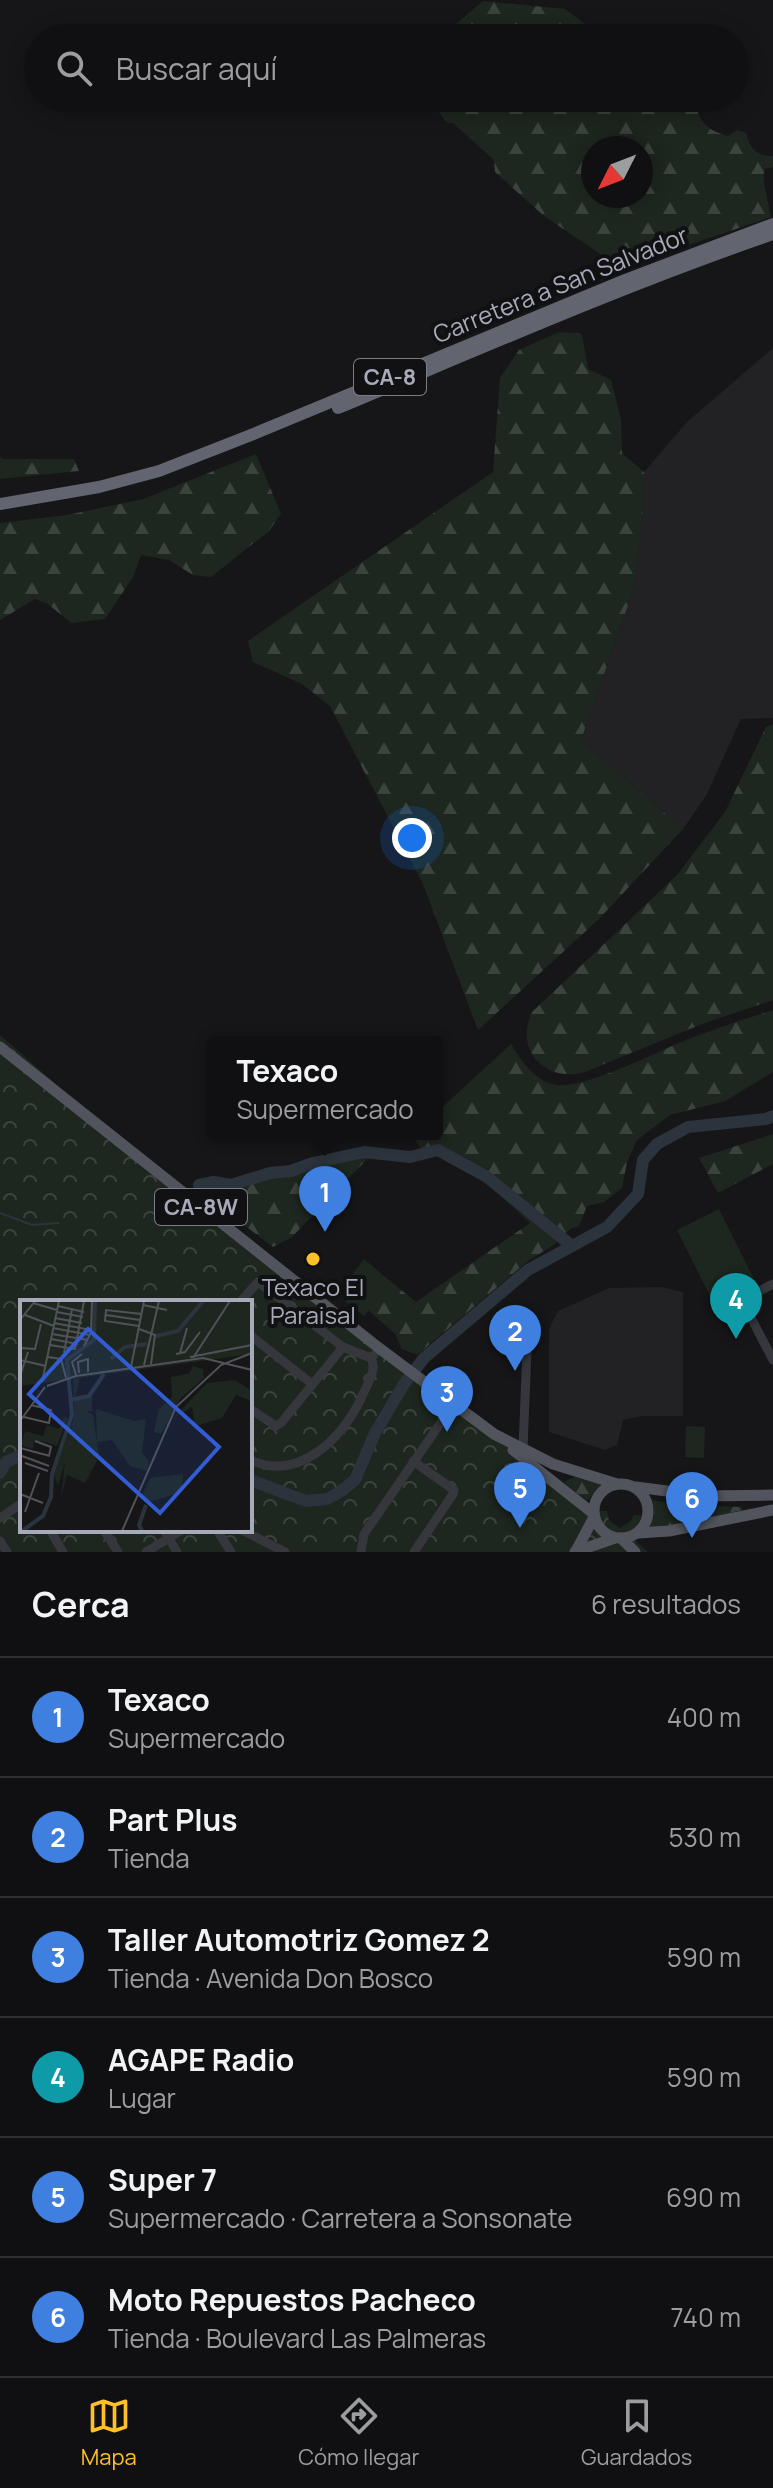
<!DOCTYPE html>
<html lang="es">
<head>
<meta charset="utf-8">
<style>
  :root { --surface:#101012; --page:#1e1e20; --text:#f1f3f6; --muted:#9c9d9f; --line:#303032; --accent:#ffbf27 }
  body { margin:0; font-family:Manrope,sans-serif; background:var(--page); color:var(--text) }
  .compass { position:absolute; left:581px; top:136px; width:72px; height:72px; border-radius:50%; background:var(--surface); box-shadow:0 4px 20px #0003; rotate:228deg }
  .you { position:absolute; left:412px; top:838px; width:28px; height:28px; margin:-20px; border:6px solid #fff; border-radius:50%; background:#1a73e8; box-shadow:0 0 0 12px #1a73e833 }
  .badge { display:grid; place-items:center; width:52px; height:52px; border-radius:50%; background:var(--accent); color:#fff; font-size:26px; font-weight:700 }
  .pin { position:absolute; translate:-50% -66px; filter:drop-shadow(0 2px 4px #0008) }
  .pin::after { content:''; position:absolute; top:42px; width:28px; height:24px; background:inherit; clip-path:polygon(0 0,100% 0,50% 100%) }
  .popup { position:absolute; left:207px; top:1036px; width:236px; height:104px; box-sizing:border-box; display:grid; place-content:center; border-radius:8px; background:var(--surface); filter:drop-shadow(0 2px 6px #0005); font-size:26px; white-space:nowrap; color:var(--muted) }
  .popup b { font-size:30px; color:var(--text) }
  .popup::after { content:''; position:absolute; left:50%; top:100%; margin-left:-16px; border:16px solid transparent; border-top-color:var(--surface) }
  .list { margin:0; padding:0; list-style:none }
  h2 { display:flex; justify-content:space-between; align-items:center; height:104px; margin:0; padding:0 32px; font-size:34px }
  h2 small { font-size:26px; font-weight:400; color:var(--muted) }
  .list li { display:grid; grid-template-columns:52px 1fr auto; gap:24px; align-items:center; box-sizing:border-box; height:120px; padding:0 32px; border-top:2px solid var(--line) }
  .list b { display:block; font-size:30px; white-space:nowrap }
  .list p { margin:0; font-size:26px; white-space:nowrap; color:var(--muted) }
  .list em { font-size:26px; font-style:normal; color:var(--muted) }
  .icon { flex:none; width:44px; height:44px; fill:none; stroke:currentColor; stroke-width:2; stroke-linecap:round; stroke-linejoin:round }
  .map { position:relative; flex:none; width:773px; height:1552px; overflow:hidden }
  .search { position:absolute; background:var(--surface); box-shadow:0 4px 20px #0003; left:24px; right:24px; top:24px; height:88px; display:flex; align-items:center; gap:20px; box-sizing:border-box; padding:0 28px; border-radius:44px; color:var(--muted); font-size:30px }
  .sheet { height:824px; background:var(--surface) }
  nav { display:flex; justify-content:space-around; align-items:center; box-sizing:border-box; height:112px; border-top:2px solid var(--line); background:var(--surface); font-size:22px; color:var(--muted) }
  nav a { display:grid; justify-items:center; gap:4px }
  nav .on { color:var(--accent) }
  .map>svg:first-child { display:block }
  .built { fill:#222225 }
  .grass { fill:#1d261f }
  .forest { fill:url(#forest-firs); fill-rule:evenodd }
  .park { fill:url(#park-crowns); fill-rule:evenodd }
  .lines { fill:none; stroke-linecap:round; stroke-linejoin:round }
  .stream { stroke:#2b343d; stroke-width:2 }
  .river { stroke:#2b343d; stroke-width:12 }
  .minor { stroke:#36373d; stroke-width:9 }
  .major { stroke:#52545d; stroke-width:11 }
  .highway { stroke:#62656f; stroke-width:12 }
  .poi-dot { fill:#ffbf27; stroke:#111113; stroke-width:3 }
  .labels { text-anchor:middle; dominant-baseline:central; stroke-width:8; stroke-linejoin:round; paint-order:stroke }
  .shield { fill:#111113; stroke:#7a7d87; stroke-width:2 }
  .shield-label { font-size:22px; font-weight:bold; fill:#a7abb9 }
  .street-label { font-size:24px; fill:#a7abb9; stroke:#111113 }
  .poi-label { font-size:24px; fill:#a7abb9; stroke:#111113 }
  .inset-river { fill:none; stroke:#2b343d; stroke-width:4 }
  .inset-road { fill:none; stroke:#505258; stroke-width:2 }
  .view { fill:#325cd3; fill-opacity:0.15; stroke:#325cd3; stroke-width:4 }
  .inset-edge { fill:none; stroke:#a7abb9; stroke-width:4 }
</style>
</head>
<body>
<div class="map">
<svg width="773" height="1552" viewBox="0 0 773 1552">
  <defs>
    <pattern id="forest-firs" width="22" height="20" patternUnits="userSpaceOnUse" patternTransform="scale(2)"><rect width="22" height="20" fill="#1d261f"/><path d="M5 1l3.5 6h-7zM16 11l3.5 6h-7z" fill="#3b433d"/></pattern>
    <pattern id="park-crowns" width="20" height="18" patternUnits="userSpaceOnUse" patternTransform="scale(2)"><rect width="20" height="18" fill="#1d261f"/><path d="M2 6a3 3 0 1 1 6 0M12 15a3 3 0 1 1 6 0" fill="none" stroke="#3b433d"/></pattern>
  </defs>
  <rect width="100%" height="100%" fill="#161618"/>
  <!-- built -->
  <g class="built">
    <path d="M773,348V718L741,719L706,796L683,829L581,740L634,588L642,525L644,472L687,422Z"/>
    <path d="M661,1287L683,1292V1416H642L623,1420L617,1445L605,1450L549,1432V1329L558,1311L609,1288Z"/>
  </g>
  <!-- grass -->
  <g class="grass">
    <path d="M719,1209L755,1281L713,1302L677,1230Z"/>
    <path d="M364,1259L390,1281L364,1316L346,1302L352,1275Z"/>
    <path d="M686,1426L705,1427L704,1458L685,1457Z"/>
  </g>
  <!-- forest -->
  <g class="forest">
    <path d="M483,1L565,9L589,27L615,38H440Z"/>
    <path d="M429,98H693C700,122 704,129 728,136L737,130L746,133C750,149 756,156 773,156V167L765,169C761,181 769,203 771,217L609,272L599,253L544,216L495,172L494,160L453,123L446,122ZM593,148H641V196H593Z"/>
    <path d="M559,332L582,334L588,369L611,380L621,420L622,453L644,472L642,525L634,588L581,740L683,829L599,919L478,1030L423,884L330,706L302,684L253,662L248,641L493,472L500,378L519,350Z"/>
    <path d="M256,454L281,514L269,531L211,577L193,575L169,560L141,555L133,577L105,619L71,623L48,604L35,599L0,620V523L67,515L143,499Z"/>
    <path d="M0,456L2,459H74L79,471L0,479Z"/>
    <path d="M773,724V1000L702,1024L585,1072C545,1083 514,1050 532,1012L677,875L725,812L766,727Z"/>
    <path d="M773,1010V1072L725,1101L670,1115L637,1140L627,1162L622,1188L604,1202L587,1206L579,1226L570,1229L555,1244L528,1261L417,1355L402,1349L395,1334L368,1310L390,1281L416,1302L530,1223L485,1181L438,1154L426,1156L412,1135L437,1134V1112L511,1044C520,1060 536,1082 556,1085C586,1089 660,1050 691,1038C718,1028 745,1019 773,1010Z"/>
    <path d="M773,1134V1164L718,1193L699,1158Z"/>
    <path d="M370,1156L292,1237L273,1247L198,1190L215,1185L232,1188L270,1174L291,1172L313,1164Z"/>
    <path d="M575,1477L601,1485L587,1501L563,1482Z"/>
    <path d="M651,1500L681,1505L741,1507L743,1510L649,1530L654,1514Z"/>
  </g>
  <!-- park -->
  <path class="park" d="M0,1035L117,1138L598,1511H607L609,1520L620,1528L630,1522L634,1515L642,1516L637,1526L626,1533L648,1552H0ZM22,1302H250V1530H22Z"/>
  <g class="lines">
    <!-- stream -->
    <path class="stream" d="M0,1213L32,1225L59,1223"/>
    <!-- river -->
    <g class="river">
      <path d="M199,1185L214,1182L231,1185L270,1173L291,1171L313,1163L364,1152L410,1157L438,1150L487,1177L572,1246"/>
      <path d="M0,1473L6,1462L22,1455"/>
      <path d="M250,1480L306,1501L327,1499L340,1492L355,1480L375,1433L404,1384L424,1358L528,1270L607,1227L638,1194L643,1160L657,1144L688,1127L766,1119L773,1116"/>
    </g>
    <!-- minor -->
    <g class="minor">
      <path d="M773,1284C761,1290 749,1295 747,1310L773,1360"/>
      <path d="M240,1302L258,1282L343,1347L371,1358L374,1355"/>
      <path d="M250,1335L312,1384"/>
      <path d="M250,1409L276,1426L281,1423L343,1347"/>
      <path d="M523,1448L527,1349"/>
      <path d="M250,1460C301,1483 346,1435 364,1392C369,1380 377,1370 371,1358"/>
      <path d="M413,1461L454,1490L453,1494L414,1552"/>
      <path d="M0,1518L22,1503"/>
      <path d="M50,1530L63,1552"/>
      <path d="M104,1530L118,1552"/>
      <path d="M164,1530L177,1552"/>
      <path d="M217,1530L231,1552"/>
      <path d="M242,1530L285,1552"/>
      <path d="M0,1541L7,1552"/>
      <path d="M146,1552L182,1530"/>
      <path d="M361,1552L364,1534L453,1405"/>
    </g>
    <!-- major -->
    <g class="major">
      <path d="M0,1047L379,1348L494,1434L553,1464L617,1484"/>
      <path d="M513,1450L594,1514"/>
      <circle cx="621" cy="1511" r="27"/>
      <path d="M636,1487L705,1496L773,1495"/>
      <path d="M638,1533L669,1531L773,1510"/>
      <path d="M621,1538L635,1552"/>
      <path d="M576,1551L594,1517"/>
      <path d="M575,1552L615,1538"/>
    </g>
    <!-- highway -->
    <g class="highway">
      <path d="M338,408C482,348 625,285 773,234"/>
      <path d="M0,504L99,487L159,471L256,433L625,280L773,224"/>
    </g>
  </g>
  <!-- markers -->
  <circle class="poi-dot" cx="313" cy="1259" r="8"/>
  <g class="labels">
    <!-- shield labels -->
    <g class="shield">
      <rect x="354" y="359" width="72" height="36" rx="6"/>
      <rect x="155" y="1189" width="92" height="36" rx="6"/>
    </g>
    <g class="shield-label">
      <text x="390" y="377">CA-8</text>
      <text x="201" y="1207">CA-8W</text>
    </g>
    <!-- street labels -->
    <g class="street-label">
      <text transform="translate(560 284) rotate(-22)">Carretera a San Salvador</text>
    </g>
    <!-- poi labels -->
    <g class="poi-label">
      <text x="313" y="1286">Texaco El<tspan x="313" dy="28">Paraisal</tspan></text>
    </g>
  </g>
  <!-- overview -->
  <g transform="translate(20 1300)">
    <rect width="232" height="232" fill="#161618"/>
    <path d="M173,66L183,69L184,78L160,99L141,134L134,132L139,109L152,97L151,77L170,73ZM60,78L55,98L72,95V111H66L73,115L79,157L65,183L47,175L41,197L45,162L38,186L33,173L54,119L53,79ZM232,79V101L216,95L202,118L175,126L172,107L153,118L187,83L214,80L231,90ZM76,109L114,121L126,119L122,153L129,161L127,171L110,166L92,140L77,142ZM44,117L48,118L37,146L22,141H14L13,149L1,145L5,131L23,136L27,125L39,129ZM163,174L162,188L156,194L126,203L122,196L130,178Z" fill="#1d261f"/>
    <path d="M0,1H232V54L0,86Z" fill="#1d261f"/>
    <path class="inset-river" d="M136,36L158,31L183,1M91,59L105,47L127,44M50,100L69,96L84,74M2,231L23,216L31,197L32,174L52,115L47,60L74,40L75,1M122,231L119,225L126,205"/>
    <path class="inset-road" d="M13,3L37,10M123,5L147,10M38,6L64,12M37,12L63,17M5,15L34,26M86,15L120,20M35,18L62,23M0,20L15,1M34,23L71,30M119,26L85,21L86,10L122,14M33,28L70,35M119,29L135,35L131,64M32,34L68,40M31,39L58,44M30,45L55,49L64,1M64,46L71,33L72,1M0,48L15,49L21,24M44,53L52,9M160,53L167,28M156,54L165,52L180,32M28,57L41,59L46,78M170,57L232,45M173,58L210,1M183,58L232,70M0,60L26,66M124,65L139,1M111,67L124,1M59,73L58,62L68,59V72M56,75L52,62L62,54M0,76L8,52M22,82L39,1M27,86L56,76L183,58M4,117L29,123L31,110L11,105M0,121L25,87M15,141L31,147L29,156M0,148L30,156M2,156L29,166M5,163L28,171M0,194L23,203M5,212L19,173M102,231L156,107L201,65L232,53"/>
    <path class="view" d="M68,29L199,147L140,213L9,94Z"/>
    <rect width="232" height="232" class="inset-edge"/>
  </g>
</svg>
<svg class="compass" viewBox="-18 -18 36 36"><path d="M0-13l5 13h-10z" fill="#e53935"/><path d="M0 13l5-13h-10z" fill="#9c9d9f"/></svg>
<div class="you"></div>
<div class="pin badge" style="left:325px;top:1232px;background:#3f7fe0">1</div>
<div class="popup"><b>Texaco</b>Supermercado</div>
<div class="pin badge" style="left:515px;top:1371px;background:#3f7fe0">2</div>
<div class="pin badge" style="left:447px;top:1432px;background:#3f7fe0">3</div>
<div class="pin badge" style="left:736px;top:1339px;background:#0f9aa8">4</div>
<div class="pin badge" style="left:520px;top:1528px;background:#3f7fe0">5</div>
<div class="pin badge" style="left:692px;top:1538px;background:#3f7fe0">6</div>
<div class="search"><svg class="icon" aria-label="search" viewBox="0 0 24 24"><circle cx="10" cy="10" r="6"/><path d="M15 15l6 6"/></svg>Buscar aquí</div>
</div>
<section class="sheet">
<h2>Cerca<small>6 resultados</small></h2>
<ul class="list">
<li><span class="badge" style="background:#3f7fe0">1</span><div><b>Texaco</b><p>Supermercado</p></div><em>400 m</em></li>
<li><span class="badge" style="background:#3f7fe0">2</span><div><b>Part Plus</b><p>Tienda</p></div><em>530 m</em></li>
<li><span class="badge" style="background:#3f7fe0">3</span><div><b>Taller Automotriz Gomez 2</b><p>Tienda · Avenida Don Bosco</p></div><em>590 m</em></li>
<li><span class="badge" style="background:#0f9aa8">4</span><div><b>AGAPE Radio</b><p>Lugar</p></div><em>590 m</em></li>
<li><span class="badge" style="background:#3f7fe0">5</span><div><b>Super 7</b><p>Supermercado · Carretera a Sonsonate</p></div><em>690 m</em></li>
<li><span class="badge" style="background:#3f7fe0">6</span><div><b>Moto Repuestos Pacheco</b><p>Tienda · Boulevard Las Palmeras</p></div><em>740 m</em></li>
</ul>
</section>
<nav>
<a class="on"><svg class="icon" aria-label="map" viewBox="0 0 24 24"><path d="M3 6l6-2 6 2 6-2v14l-6 2-6-2-6 2zM9 4v14M15 6v14"/></svg>Mapa</a>
<a><svg class="icon" aria-label="directions" viewBox="0 0 24 24"><path d="M12 3l9 9-9 9-9-9zM9 14v-3h6M13 9l2 2-2 2"/></svg>Cómo llegar</a>
<a><svg class="icon" aria-label="saved" viewBox="0 0 24 24"><path d="M7 4h10v16l-5-4-5 4z"/></svg>Guardados</a>
</nav>
</body>
</html>
